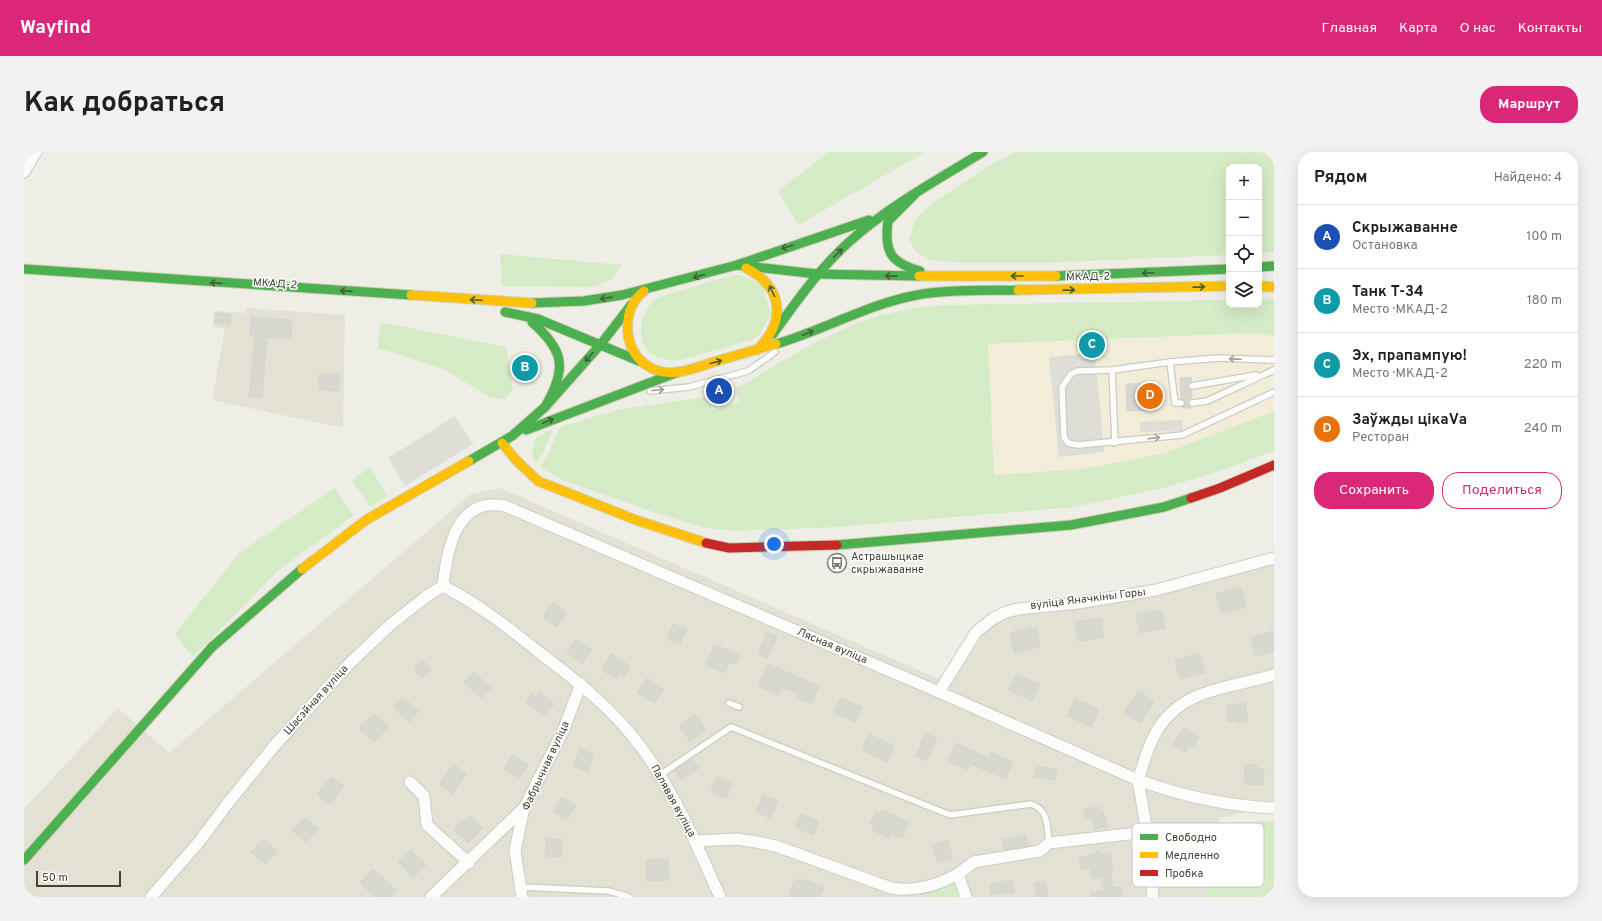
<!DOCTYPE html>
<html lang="ru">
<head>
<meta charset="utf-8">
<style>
  :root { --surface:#fff; --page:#f2f2f2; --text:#202124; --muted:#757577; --line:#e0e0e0; --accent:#db2777 }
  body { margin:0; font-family:Overpass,sans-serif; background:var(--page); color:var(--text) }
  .controls { position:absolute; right:12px; top:12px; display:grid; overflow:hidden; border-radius:8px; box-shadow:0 4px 16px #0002 }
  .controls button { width:36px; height:36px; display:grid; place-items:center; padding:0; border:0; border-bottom:1px solid var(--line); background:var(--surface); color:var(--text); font:20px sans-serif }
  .scale { position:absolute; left:12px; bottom:10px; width:85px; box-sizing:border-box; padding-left:4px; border:2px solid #444133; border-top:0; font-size:11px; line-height:14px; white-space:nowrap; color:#444133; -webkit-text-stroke:3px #fff; paint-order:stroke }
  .you { position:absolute; left:750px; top:392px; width:14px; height:14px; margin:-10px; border:3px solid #fff; border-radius:50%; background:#1a73e8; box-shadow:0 0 0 6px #1a73e833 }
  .badge { display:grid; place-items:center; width:26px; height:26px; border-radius:50%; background:var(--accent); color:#fff; font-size:13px; font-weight:700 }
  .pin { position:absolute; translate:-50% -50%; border:2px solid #fff; box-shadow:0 1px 4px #0006 }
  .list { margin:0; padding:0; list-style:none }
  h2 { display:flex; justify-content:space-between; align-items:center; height:52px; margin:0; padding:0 16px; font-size:17px }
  h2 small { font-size:13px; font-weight:400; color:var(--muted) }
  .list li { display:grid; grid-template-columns:26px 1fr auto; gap:12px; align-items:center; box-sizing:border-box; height:64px; padding:0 16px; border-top:1px solid var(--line) }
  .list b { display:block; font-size:15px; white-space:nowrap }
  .list p { margin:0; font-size:13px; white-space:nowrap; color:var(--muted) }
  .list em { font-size:13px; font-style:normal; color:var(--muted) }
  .actions { display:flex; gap:8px; padding:12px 16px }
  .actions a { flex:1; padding:9px 0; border:1px solid var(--accent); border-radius:16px; text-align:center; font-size:14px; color:var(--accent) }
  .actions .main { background:var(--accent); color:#fff }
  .icon { flex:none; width:22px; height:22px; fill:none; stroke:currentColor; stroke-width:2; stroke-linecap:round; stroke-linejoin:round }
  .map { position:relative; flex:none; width:1250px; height:745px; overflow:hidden; border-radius:16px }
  header { display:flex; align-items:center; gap:24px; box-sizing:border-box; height:56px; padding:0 20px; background:var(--accent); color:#fff }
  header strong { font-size:19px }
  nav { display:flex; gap:22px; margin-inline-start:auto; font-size:14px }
  .intro { display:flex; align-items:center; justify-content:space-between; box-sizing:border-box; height:96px; padding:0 24px }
  h1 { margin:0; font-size:28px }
  .button { padding:10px 18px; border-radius:16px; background:var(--accent); color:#fff; font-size:14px; font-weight:700 }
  main { display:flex; gap:24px; padding:0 24px }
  aside { flex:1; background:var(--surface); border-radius:16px; box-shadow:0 4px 16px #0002 }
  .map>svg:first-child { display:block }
  .residential { fill:#e3e1d3 }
  .commercial { fill:#f2edd8 }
  .green { fill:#d5ebc5 }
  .parking { fill:#deddd6 }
  .building { fill:#d8d7cf; stroke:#d6d5cc }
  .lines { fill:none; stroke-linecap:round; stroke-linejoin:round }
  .lane-casing { stroke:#ccccc4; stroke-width:8 }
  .street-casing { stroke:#ccccc4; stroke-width:13 }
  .fast-casing { stroke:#d1cfb3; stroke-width:11 }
  .slow-casing { stroke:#d1cfb3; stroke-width:11 }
  .jam-casing { stroke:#d1cfb3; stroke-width:11 }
  .lane { stroke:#fcfcfb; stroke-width:5.5 }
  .street { stroke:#fcfcfb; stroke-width:11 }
  .fast { stroke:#4caf50; stroke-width:9 }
  .slow { stroke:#ffc107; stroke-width:9 }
  .jam { stroke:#c62828; stroke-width:9 }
  .oneway { stroke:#465c3a }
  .oneway2 { stroke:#a09e97 }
  .labels { text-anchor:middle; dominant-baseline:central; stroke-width:3; stroke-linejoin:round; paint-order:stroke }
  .street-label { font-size:11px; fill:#444133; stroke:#fff }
  .poi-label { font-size:11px; fill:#444133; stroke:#fff; text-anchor:start }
  .key { fill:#fff; stroke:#c7c6c2; stroke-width:1 }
  .key-label { font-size:11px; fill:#444133 }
</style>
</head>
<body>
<header>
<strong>Wayfind</strong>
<nav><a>Главная</a><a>Карта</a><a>О нас</a><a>Контакты</a></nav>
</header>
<div class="intro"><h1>Как добраться</h1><a class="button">Маршрут</a></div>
<main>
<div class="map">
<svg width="1250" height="745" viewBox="0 0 1250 745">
  <rect width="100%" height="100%" fill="#eeeee6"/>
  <!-- residential -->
  <g class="residential">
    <path d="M222,156L321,163L319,276L188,248L201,176L189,175L190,159L221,161Z"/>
    <path d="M476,336L915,527L950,475L963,465L977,457L997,451L1124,435L1250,402V662L1223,660L1194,666L1221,745H0V657L94,556L145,601L447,342Z"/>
  </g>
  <!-- commercial -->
  <path class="commercial" d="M1228,181L1250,184V259L1142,301L1059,317L970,323L964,192Z"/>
  <!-- green -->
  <g class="green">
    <path d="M805,0H901L774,73L754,39Z"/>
    <path d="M992,0H1250V100L1235,101V15H1205V103L1016,111H938L907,108L893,101L885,88L892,66L909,51L965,14Z"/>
    <path d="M476,102L598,113L587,128L568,135L478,134Z"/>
    <path d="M710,123H717L738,133L747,162L737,181L730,187L657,208C649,208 641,208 633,205C608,193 615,156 635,145Z"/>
    <path d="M1250,147V184L1228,181L964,192L970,323L1059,317L1142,301L1250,259V299L1192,320L1139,336L1050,355L815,375L710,379L681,376L632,361L541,329L516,315L522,307L536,275L597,257L683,245L689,258L716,250L712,237C762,207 822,168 881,158C894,155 907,155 920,153L1205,148V153H1235V148Z"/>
    <path d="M356,170L482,195L489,237L480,248L466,245L419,217L354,196Z"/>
    <path d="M529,277L517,305L511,311L508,301L512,285Z"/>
    <path d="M346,315L363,344L346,355L328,328Z"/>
    <path d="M311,336L329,364L256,417L169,505L151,482L215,401Z"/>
    <path d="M1250,669V745H1183L1190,685L1197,673L1210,670Z"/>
    <path d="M926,730L933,734L936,745H906C907,734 918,733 926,730Z"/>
  </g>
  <!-- parking -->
  <g class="parking">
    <path d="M1071,201L1080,300L1035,305L1025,205Z"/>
    <path d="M431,264L449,292L381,334L364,306Z"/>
    <path d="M1158,268L1159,279L1116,280V270Z"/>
  </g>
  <!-- building -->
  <g class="building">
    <path d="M192,161L207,162L206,172L191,171Z"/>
    <path d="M227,165L268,168L267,187L243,185L238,246L225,245L231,184H226Z"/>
    <path d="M295,222H316L315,239L295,238Z"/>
    <path d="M1167,225L1168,230L1164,234L1168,238V247L1164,251L1168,256H1157L1161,251L1157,247L1156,226Z"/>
    <path d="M1132,231L1133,258L1103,259L1102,232Z"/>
    <path d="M1217,435L1222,455L1197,462L1192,442Z"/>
    <path d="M530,450L543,461L532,475L519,464Z"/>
    <path d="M1137,458L1141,476L1116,481L1112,462Z"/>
    <path d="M1077,466L1080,486L1054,489L1051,470Z"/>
    <path d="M649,472L662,477L656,492L643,487Z"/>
    <path d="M1012,475L1016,495L990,501L986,481Z"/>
    <path d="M1250,479V499L1232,504L1227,485Z"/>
    <path d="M743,480L753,484L744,506L734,502Z"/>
    <path d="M552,487L568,498L558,512L543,500Z"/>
    <path d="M690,493L716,503L712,512L705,510L701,521L682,513Z"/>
    <path d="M1175,501L1181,520L1156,527L1151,509Z"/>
    <path d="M587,502L606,514L600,524L596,521L593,527L578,518Z"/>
    <path d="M398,508L408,517L399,526L389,517Z"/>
    <path d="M744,512L795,534L788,552L773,546L775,542L757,535L754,543L734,534Z"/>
    <path d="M450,520L467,536L457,546L440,530Z"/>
    <path d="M992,522L1016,532L1009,549L985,538Z"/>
    <path d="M623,526L640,538L631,551L613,540Z"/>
    <path d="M1114,539L1130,549L1116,571L1100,560Z"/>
    <path d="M516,540L530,552L521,564L502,550L508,542L512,545Z"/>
    <path d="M378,545L395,559L385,570L369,555Z"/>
    <path d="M816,546L838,555L832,570L810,561Z"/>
    <path d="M1051,546L1075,557L1067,574L1043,564Z"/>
    <path d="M1221,551L1224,569L1213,571L1212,568L1204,570L1202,554Z"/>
    <path d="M350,561L365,575L350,590L335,576Z"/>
    <path d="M671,563L682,577L666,589L655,574Z"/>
    <path d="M1160,576L1175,585L1169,595L1165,592L1161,600L1149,593Z"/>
    <path d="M901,581L913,586L903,609L892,604Z"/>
    <path d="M845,582L870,594L863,610L838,598Z"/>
    <path d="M932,591L965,606L967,600L989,610L982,627L947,612L944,618L924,609Z"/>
    <path d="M556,597L570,602L564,620L549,614Z"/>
    <path d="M488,603L504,613L496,626L480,617Z"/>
    <path d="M668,607L675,616L657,628L651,618Z"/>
    <path d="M430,612L442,622L428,642L415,632Z"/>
    <path d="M1221,612L1233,613V616L1240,617L1239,633L1220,632Z"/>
    <path d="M1013,615L1033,617L1031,628L1010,625Z"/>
    <path d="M307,625L320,634L306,653L293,643Z"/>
    <path d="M693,625L708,631L702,647L687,640Z"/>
    <path d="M739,642L754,649L747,666L732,660Z"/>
    <path d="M538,645L552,654L542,668L529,660Z"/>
    <path d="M1076,655V659L1079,658L1080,664H1082L1084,675L1070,677L1069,666L1062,667L1060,657Z"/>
    <path d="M858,658L885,670L878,686L867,681L865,686L848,678L850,674L846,672L852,660L856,662Z"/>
    <path d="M777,662L795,669L789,683L771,675Z"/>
    <path d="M446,664L459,676L444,691L429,677L438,668L440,670Z"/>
    <path d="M281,665L295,677L282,690L268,678Z"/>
    <path d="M1002,683L1004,694L980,698L978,688Z"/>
    <path d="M522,686L538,688L537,705L521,704Z"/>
    <path d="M240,687L253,699L241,712L227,700Z"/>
    <path d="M923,688L929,706L914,711L908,693Z"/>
    <path d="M1073,697L1077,702L1086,701L1089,719L1087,721L1089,736L1097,735L1099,745H1067V740L1080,738L1078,725L1068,727L1066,715L1057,717L1055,705L1070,703Z"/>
    <path d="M387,698L402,713L389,725L374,710Z"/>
    <path d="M644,707L645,728L623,729L622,709Z"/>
    <path d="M349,717L373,739L367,745H351L336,731Z"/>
    <path d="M771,727L778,730L779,727L800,735L796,745H764Z"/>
    <path d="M988,728L990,740L967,743L966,732Z"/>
    <path d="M1021,729L1024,745H1013L1010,730Z"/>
  </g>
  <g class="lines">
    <defs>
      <g id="lane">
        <path d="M1250,208L1195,206L1146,210L1088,218L1053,219L1047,222L1038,235L1040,285L1044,291L1054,293L1158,283L1250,240"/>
        <path d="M1146,210L1151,251H1157"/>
        <path d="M1088,218L1091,291"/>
        <path d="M1168,234L1232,223"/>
        <path d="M626,239L665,235L724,219L751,200"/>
        <path d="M1168,251L1183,249L1250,218"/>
        <path d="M705,551L715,555"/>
        <path d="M636,623L707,575L926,663L1007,652C1025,658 1023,675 1025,691"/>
        <path d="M497,735L585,739L605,745"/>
      </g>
      <g id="street">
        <path d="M0,20L12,0"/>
        <path d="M419,434C454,452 485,476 516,501C553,529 589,557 617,595C651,641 673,693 696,745"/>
        <path d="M1250,523C1210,535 1161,536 1136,574C1125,590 1120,610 1114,628C1158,644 1204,654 1250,656"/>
        <path d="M915,540L952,480L970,466L982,460L994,457L1054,451L1132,438L1250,406"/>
        <path d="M386,630L400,644L403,673L445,711"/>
        <path d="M671,689L713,687L732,690L752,694L867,736C891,740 914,733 934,722L942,745"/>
        <path d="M934,722L950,710L1016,699L1025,691L1123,680"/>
        <path d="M127,745L175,690L204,651L251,593L327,510L366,473L403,444L419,434C423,398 432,344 481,354L915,540L1114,628L1123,680L1129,745"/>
        <path d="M407,745L500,656"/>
        <path d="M498,745L491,698L500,656L539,579L557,532"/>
      </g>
      <g id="fast">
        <path d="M890,43L864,69C860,99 866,111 896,119"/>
        <path d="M713,113L845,68"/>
        <path d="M1235,115L1250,114"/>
        <path d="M0,117L387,143"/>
        <path d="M1032,124L1205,117"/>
        <path d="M508,151L560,149L598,143L713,113L793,122L895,124"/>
        <path d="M481,160L514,167L615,209"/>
        <path d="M508,170C541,199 543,217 521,255"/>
        <path d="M749,182C772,150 795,117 825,90C865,54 913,28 959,0"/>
        <path d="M752,192C800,178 844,152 893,143C926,137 961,139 994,138"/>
        <path d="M502,278L654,220"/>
        <path d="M445,309L488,284L521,255L577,192L607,153"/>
        <path d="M813,393L1047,373L1140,355L1167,346"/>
        <path d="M0,708L188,495L278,417"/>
      </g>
      <g id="slow">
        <path d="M722,116C759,135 763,169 733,198"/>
        <path d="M895,124H1032"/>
        <path d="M1235,134L1250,135"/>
        <path d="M994,138L1205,134"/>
        <path d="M620,139C606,150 602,165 604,183C608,208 629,224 655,220C668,218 683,212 696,208C715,203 733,197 752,192"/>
        <path d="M387,143L508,151"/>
        <path d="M478,291L491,307L514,329L612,368L682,391"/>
        <path d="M278,417L342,368L445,309"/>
      </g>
      <g id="jam">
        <path d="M1167,346L1196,336L1250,313"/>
        <path d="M682,391L705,396L813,393"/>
      </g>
    </defs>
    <!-- lane casing -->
    <use href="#lane" class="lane-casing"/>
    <!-- street casing -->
    <use href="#street" class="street-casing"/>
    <!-- fast casing -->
    <use href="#fast" class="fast-casing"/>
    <!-- slow casing -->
    <use href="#slow" class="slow-casing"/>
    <!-- jam casing -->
    <use href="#jam" class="jam-casing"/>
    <!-- lane -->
    <use href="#lane" class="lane"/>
    <!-- street -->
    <use href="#street" class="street"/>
    <!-- fast -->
    <use href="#fast" class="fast"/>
    <!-- slow -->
    <use href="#slow" class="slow"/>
    <!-- jam -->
    <use href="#jam" class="jam"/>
  </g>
  <!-- one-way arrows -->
  <defs><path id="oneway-shaft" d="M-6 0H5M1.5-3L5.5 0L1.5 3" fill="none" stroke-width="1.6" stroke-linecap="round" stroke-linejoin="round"/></defs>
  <g class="oneway">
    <use href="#oneway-shaft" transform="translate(763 95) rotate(163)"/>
    <use href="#oneway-shaft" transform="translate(814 101) rotate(-45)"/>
    <use href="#oneway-shaft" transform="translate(1124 121) rotate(177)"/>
    <use href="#oneway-shaft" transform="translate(675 124) rotate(165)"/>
    <use href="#oneway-shaft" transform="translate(867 124) rotate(-179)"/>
    <use href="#oneway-shaft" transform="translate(993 124) rotate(180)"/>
    <use href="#oneway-shaft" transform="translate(192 131) rotate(-176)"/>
    <use href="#oneway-shaft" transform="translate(1175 135) rotate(-1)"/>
    <use href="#oneway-shaft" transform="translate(1045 138) rotate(-1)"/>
    <use href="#oneway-shaft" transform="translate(322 139) rotate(-176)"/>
    <use href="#oneway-shaft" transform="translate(748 139) rotate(-115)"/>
    <use href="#oneway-shaft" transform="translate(582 146) rotate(172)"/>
    <use href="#oneway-shaft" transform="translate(452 148) rotate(-177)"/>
    <use href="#oneway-shaft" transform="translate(784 181) rotate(-22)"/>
    <use href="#oneway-shaft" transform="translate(565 205) rotate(131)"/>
    <use href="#oneway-shaft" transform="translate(692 210) rotate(-15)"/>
    <use href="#oneway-shaft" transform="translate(524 269) rotate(-22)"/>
  </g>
  <g class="oneway2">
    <use href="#oneway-shaft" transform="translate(1211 207) rotate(-178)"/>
    <use href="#oneway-shaft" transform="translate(634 238) rotate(-5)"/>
    <use href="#oneway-shaft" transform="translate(1130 286) rotate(-7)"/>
  </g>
  <!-- icons -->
  <defs>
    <symbol id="bus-ring" viewBox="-11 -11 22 22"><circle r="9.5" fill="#fff" stroke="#807e72" stroke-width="1.5"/><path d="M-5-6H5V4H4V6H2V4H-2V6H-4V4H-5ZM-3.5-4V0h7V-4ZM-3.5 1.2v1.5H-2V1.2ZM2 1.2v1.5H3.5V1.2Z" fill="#807e72"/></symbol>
  </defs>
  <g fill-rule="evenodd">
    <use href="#bus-ring" x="802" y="400" width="22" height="22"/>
  </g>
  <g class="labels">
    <!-- street labels -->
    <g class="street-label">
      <text transform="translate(1064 125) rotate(-1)">МКАД-2</text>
      <text transform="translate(251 132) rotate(4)">МКАД-2</text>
      <text transform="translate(1064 447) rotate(-7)">вуліца Яначкіны Горы</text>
      <text transform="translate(808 494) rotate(23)">Лясная вуліца</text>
      <text transform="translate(292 548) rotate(-48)">Шасэйная вуліца</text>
      <text transform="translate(522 614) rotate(-65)">Фабрычная вуліца</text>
      <text transform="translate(649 649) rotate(61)">Палявая вуліца</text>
    </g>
    <!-- poi labels -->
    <g class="poi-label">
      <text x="827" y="405">Астрашыцкае<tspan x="827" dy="13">скрыжаванне</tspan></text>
    </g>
  </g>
  <!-- legend -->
  <rect x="1108" y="671" width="132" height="64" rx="6" class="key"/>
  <rect x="1116" y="682" width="18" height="6" fill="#4caf50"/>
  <rect x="1116" y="700" width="18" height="6" fill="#ffc107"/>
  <rect x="1116" y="718" width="18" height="6" fill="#c62828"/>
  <g class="key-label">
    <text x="1141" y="689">Свободно</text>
    <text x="1141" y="707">Медленно</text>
    <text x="1141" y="725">Пробка</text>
  </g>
</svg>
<div class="controls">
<button>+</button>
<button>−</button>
<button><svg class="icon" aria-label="locate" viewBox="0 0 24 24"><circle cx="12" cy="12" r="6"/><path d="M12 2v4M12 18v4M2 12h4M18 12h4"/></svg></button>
<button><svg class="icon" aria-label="layers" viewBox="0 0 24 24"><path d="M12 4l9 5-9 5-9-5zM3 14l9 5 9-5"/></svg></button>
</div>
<div class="scale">50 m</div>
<div class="you"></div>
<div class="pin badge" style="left:695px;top:239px;background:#1a4fb4">A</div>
<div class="pin badge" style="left:501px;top:216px;background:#0f9aa8">B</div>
<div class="pin badge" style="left:1068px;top:193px;background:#0f9aa8">C</div>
<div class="pin badge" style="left:1126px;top:244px;background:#e8710a">D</div>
</div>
<aside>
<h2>Рядом<small>Найдено: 4</small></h2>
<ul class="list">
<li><span class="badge" style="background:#1a4fb4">A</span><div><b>Скрыжаванне</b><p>Остановка</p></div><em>100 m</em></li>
<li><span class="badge" style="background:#0f9aa8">B</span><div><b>Танк Т-34</b><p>Место · МКАД-2</p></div><em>180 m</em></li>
<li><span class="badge" style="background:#0f9aa8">C</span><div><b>Эх, прапампую!</b><p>Место · МКАД-2</p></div><em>220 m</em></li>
<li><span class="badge" style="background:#e8710a">D</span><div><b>Заўжды цікаVа</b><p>Ресторан</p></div><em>240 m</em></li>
</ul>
<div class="actions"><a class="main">Сохранить</a><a>Поделиться</a></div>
</aside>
</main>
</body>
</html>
